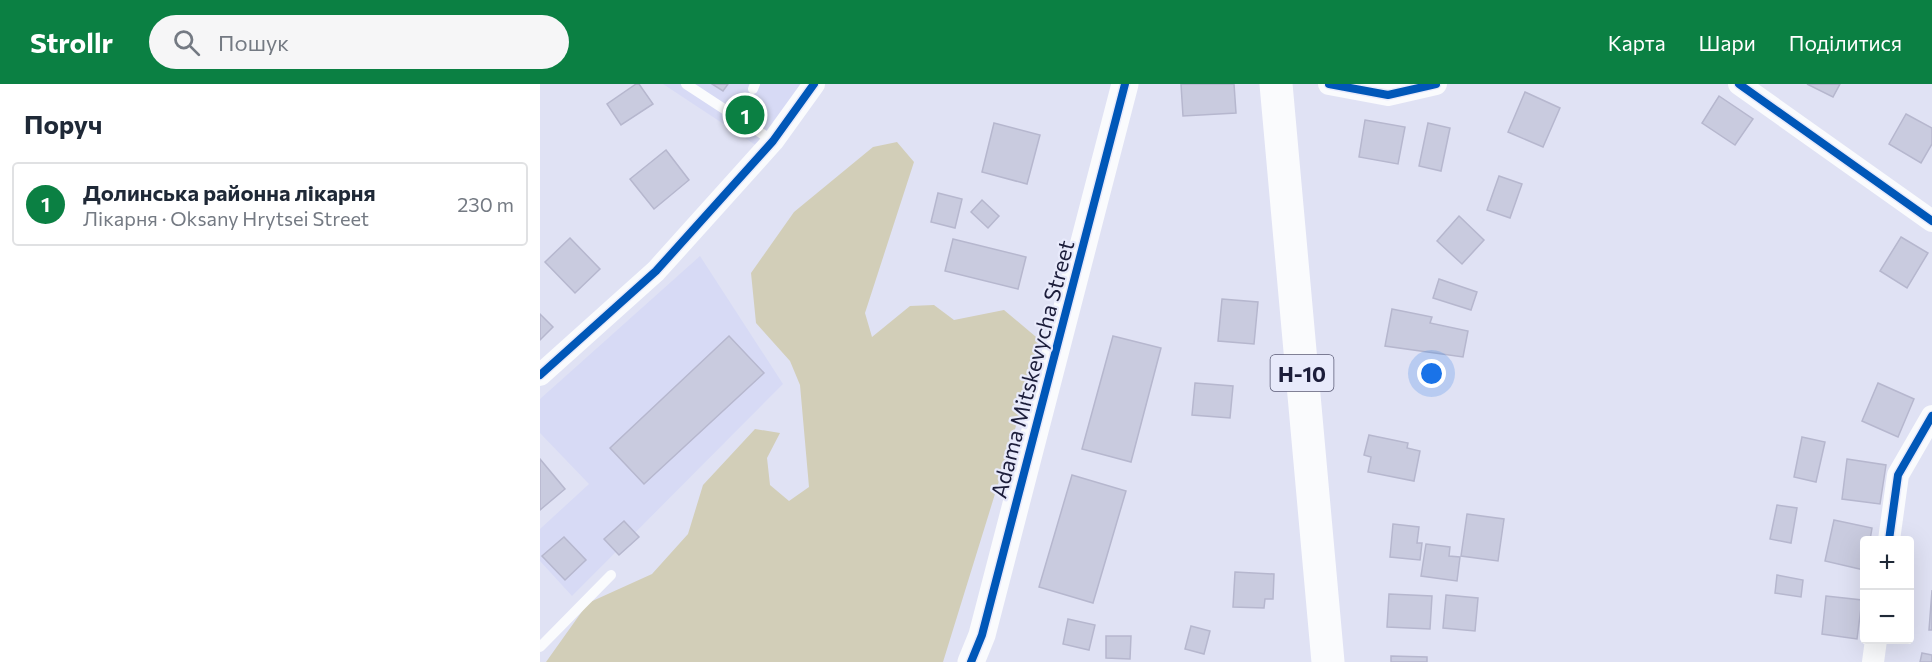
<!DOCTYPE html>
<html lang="uk">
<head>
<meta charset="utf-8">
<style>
  :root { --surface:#fff; --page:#f6f6f7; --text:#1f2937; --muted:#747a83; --line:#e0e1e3; --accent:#0b8043 }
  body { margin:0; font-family:Commissioner,sans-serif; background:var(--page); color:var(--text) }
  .controls { position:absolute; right:18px; bottom:18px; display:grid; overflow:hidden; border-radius:6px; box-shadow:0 6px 24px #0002 }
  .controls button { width:54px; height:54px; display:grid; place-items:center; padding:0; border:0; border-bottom:2px solid var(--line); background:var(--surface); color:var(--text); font:30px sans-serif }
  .you { position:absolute; left:892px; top:290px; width:21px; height:21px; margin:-15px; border:4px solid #fff; border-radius:50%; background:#1a73e8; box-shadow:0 0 0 9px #1a73e833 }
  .badge { display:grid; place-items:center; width:39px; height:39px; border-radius:50%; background:var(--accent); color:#fff; font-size:20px; font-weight:700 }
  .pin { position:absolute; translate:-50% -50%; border:3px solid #fff; box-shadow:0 2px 6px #0006 }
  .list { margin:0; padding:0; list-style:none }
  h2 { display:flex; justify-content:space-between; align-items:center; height:78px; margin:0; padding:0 24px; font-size:26px }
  h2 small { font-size:20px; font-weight:400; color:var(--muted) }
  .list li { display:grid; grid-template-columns:39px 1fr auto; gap:18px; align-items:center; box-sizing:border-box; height:84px; margin:0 12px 12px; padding:0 12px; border:2px solid var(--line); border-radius:6px }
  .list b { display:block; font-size:22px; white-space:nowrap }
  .list p { margin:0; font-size:20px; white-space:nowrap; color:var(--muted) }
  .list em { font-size:20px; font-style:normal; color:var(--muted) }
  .icon { flex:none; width:33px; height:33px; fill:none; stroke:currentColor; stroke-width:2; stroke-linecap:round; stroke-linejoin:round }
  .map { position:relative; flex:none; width:1392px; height:578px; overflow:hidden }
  header { display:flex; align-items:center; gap:36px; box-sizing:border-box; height:84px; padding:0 30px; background:var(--accent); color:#fff }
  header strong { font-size:28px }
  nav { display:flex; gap:33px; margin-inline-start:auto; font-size:21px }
  .search { width:420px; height:54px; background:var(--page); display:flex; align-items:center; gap:15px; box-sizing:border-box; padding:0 21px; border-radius:33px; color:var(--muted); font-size:22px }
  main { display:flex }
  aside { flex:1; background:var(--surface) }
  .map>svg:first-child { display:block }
  .built { fill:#d7daf5 }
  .green { fill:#d2ceb8 }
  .building { fill:#c9cbdf; stroke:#b6b7ce; stroke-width:1.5 }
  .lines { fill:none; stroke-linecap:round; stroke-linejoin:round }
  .service { stroke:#fafbfd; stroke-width:10 }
  .minor { stroke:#fafbfd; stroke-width:22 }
  .tertiary { stroke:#fafbfd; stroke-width:27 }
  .primary { stroke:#fafbfd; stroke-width:33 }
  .cycleway-casing { stroke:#e8eafb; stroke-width:11 }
  .cycleway { stroke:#0057b8; stroke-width:8 }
  .labels { text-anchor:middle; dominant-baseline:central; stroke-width:4.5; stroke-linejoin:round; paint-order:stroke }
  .shield { fill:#e8eafb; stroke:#595a74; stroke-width:1.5 }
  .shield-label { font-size:21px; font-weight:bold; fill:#1c1d3a }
  .street-label { font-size:22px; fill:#1c1d3a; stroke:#e8eafb }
</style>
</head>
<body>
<header>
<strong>Strollr</strong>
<div class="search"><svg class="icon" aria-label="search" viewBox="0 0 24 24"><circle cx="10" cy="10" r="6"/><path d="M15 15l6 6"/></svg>Пошук</div>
<nav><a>Карта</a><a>Шари</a><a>Поділитися</a></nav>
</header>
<main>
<aside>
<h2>Поруч<small></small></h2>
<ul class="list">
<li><span class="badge">1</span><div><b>Долинська районна лікарня</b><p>Лікарня · Oksany Hrytsei Street</p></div><em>230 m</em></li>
</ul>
</aside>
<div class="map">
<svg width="1392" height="578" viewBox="0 0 1392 578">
  <rect width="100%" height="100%" fill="#e0e2f4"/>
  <!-- built -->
  <g class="built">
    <path d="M123,0H261L217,62Z"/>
    <path d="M160,172L243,300L32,512L0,477V445L49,400L0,349V315Z"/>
  </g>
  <!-- green -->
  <path class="green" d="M357,58L374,78L325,229L332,253L370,222L394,221L414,236L464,226L502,258L403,578H6L48,519L112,490L148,450L163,401L215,345L240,349L227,374L230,401L249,417L269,403L260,301L250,277L216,239L211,189L254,128L333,63Z"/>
  <!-- building -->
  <g class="building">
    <path d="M96,0H99L113,20L81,41L67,20Z"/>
    <path d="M172,0H188L183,7Z"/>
    <path d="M641,0H694L696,29L643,32Z"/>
    <path d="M1267,0H1300L1293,13Z"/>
    <path d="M985,8L1020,24L1003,63L968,48Z"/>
    <path d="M1179,12L1213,35L1195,61L1162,39Z"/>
    <path d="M1366,30L1392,44V60L1381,79L1349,60Z"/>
    <path d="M825,36L865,43L858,80L819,73Z"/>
    <path d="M454,39L500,51L487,100L442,88Z"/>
    <path d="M888,39L910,44L901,87L879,82Z"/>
    <path d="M126,66L149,96L114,125L90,95Z"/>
    <path d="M959,92L982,100L970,134L947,126Z"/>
    <path d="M398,109L422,115L415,144L391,138Z"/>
    <path d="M442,116L459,132L448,144L431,128Z"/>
    <path d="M919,132L944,156L922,180L897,157Z"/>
    <path d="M1361,153L1388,169L1367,204L1340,187Z"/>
    <path d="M30,154L60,185L35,209L5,178Z"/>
    <path d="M413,155L486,173L478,205L405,187Z"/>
    <path d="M899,195L937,208L931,226L893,214Z"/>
    <path d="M682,215L718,218L714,260L678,257Z"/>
    <path d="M852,225L892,233L890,239L928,247L923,273L845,262Z"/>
    <path d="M0,230L13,243L0,256Z"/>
    <path d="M189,252L224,289L104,400L70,364Z"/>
    <path d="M573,252L621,264L591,378L542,365Z"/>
    <path d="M655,299L693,302L690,334L652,331Z"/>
    <path d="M1338,299L1374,315L1358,353L1322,337Z"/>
    <path d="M829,351L868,359L867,364L880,367L874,397L828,388L831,373L824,371Z"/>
    <path d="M1262,353L1285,358L1276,398L1254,393Z"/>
    <path d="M0,375L25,405L0,426Z"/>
    <path d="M1307,375L1346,381L1340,420L1302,415Z"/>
    <path d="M532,391L586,407L553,519L499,503Z"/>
    <path d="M1237,421L1257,424L1251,459L1230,455Z"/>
    <path d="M927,430L964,435L958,477L921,472Z"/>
    <path d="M1294,436L1332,444L1330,456H1324V486L1285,477Z"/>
    <path d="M84,437L99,453L79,471L64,455Z"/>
    <path d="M853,440L879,443L877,459H882L880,476L850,473Z"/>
    <path d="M24,453L46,476L25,496L2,472Z"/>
    <path d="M886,460L910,463L909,472L920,473L917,497L881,492Z"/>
    <path d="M695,488L734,490L733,515H725L724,524L693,523Z"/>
    <path d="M1237,491L1263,496L1261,513L1235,509Z"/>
    <path d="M1392,506V546H1389Z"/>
    <path d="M849,510L892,512L890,545L847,543Z"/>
    <path d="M906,511L938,514L935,547L903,544Z"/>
    <path d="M1286,512L1322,516L1317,555L1282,550Z"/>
    <path d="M528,535L555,541L549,566L523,560Z"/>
    <path d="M651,542L670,547L664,570L645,565Z"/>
    <path d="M566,552H591L590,575L566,574Z"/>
    <path d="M1382,569L1392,571V578H1380Z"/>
    <path d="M851,572L887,573V578H851Z"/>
  </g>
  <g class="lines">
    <!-- service -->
    <g class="service">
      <path d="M146,0L233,57"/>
      <path d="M213,5L215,0"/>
      <path d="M0,563L71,491"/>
    </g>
    <!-- minor -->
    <g class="minor">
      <path d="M789,0L848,11L896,0"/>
      <path d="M1199,0L1392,137"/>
      <path d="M0,291L116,187L233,57L274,0"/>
      <path d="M1349,456L1358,391L1392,332"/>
      <path d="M1333,578L1336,556"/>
    </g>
    <!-- tertiary -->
    <path class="tertiary" d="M431,578L442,551L585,0"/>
    <!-- primary -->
    <path class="primary" d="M736,0L788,578"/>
    <defs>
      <g id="cycleway">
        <path d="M789,0L848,11L896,0"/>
        <path d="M1199,0L1392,137"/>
        <path d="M0,291L116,187L233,57L274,0"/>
        <path d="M1349,456L1358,391L1392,332"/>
        <path d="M431,578L442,551L585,0"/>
      </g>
    </defs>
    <!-- cycleway casing -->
    <use href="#cycleway" class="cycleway-casing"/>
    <!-- cycleway -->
    <use href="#cycleway" class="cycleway"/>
  </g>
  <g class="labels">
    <!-- shield labels -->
    <rect class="shield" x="730.5" y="271" width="63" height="36" rx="4.5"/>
    <g class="shield-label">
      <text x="762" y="289">Н-10</text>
    </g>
    <!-- street labels -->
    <g class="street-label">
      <text transform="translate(492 285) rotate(-75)">Adama Mitskevycha Street</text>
    </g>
  </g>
</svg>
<div class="controls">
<button>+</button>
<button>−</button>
</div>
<div class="you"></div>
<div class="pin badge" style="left:205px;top:31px">1</div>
</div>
</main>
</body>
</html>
